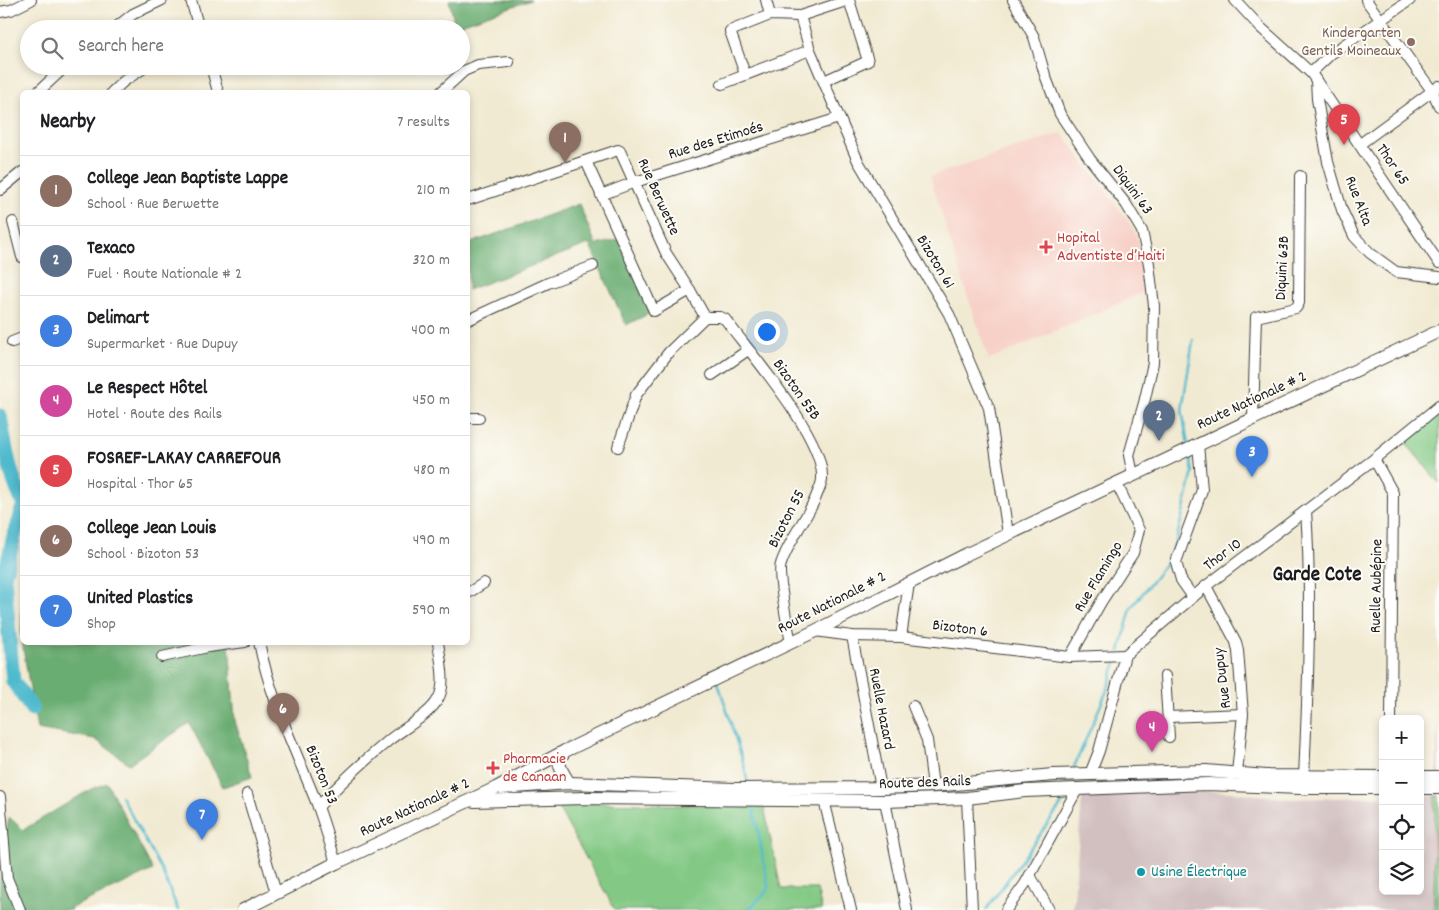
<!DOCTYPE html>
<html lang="en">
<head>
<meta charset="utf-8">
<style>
  :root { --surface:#fff; --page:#f6f6f6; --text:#202124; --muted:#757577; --line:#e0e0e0; --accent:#b45309 }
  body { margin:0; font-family:Dekko,sans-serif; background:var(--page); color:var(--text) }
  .controls { position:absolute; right:15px; bottom:15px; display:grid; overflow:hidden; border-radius:8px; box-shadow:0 2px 8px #0003 }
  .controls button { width:45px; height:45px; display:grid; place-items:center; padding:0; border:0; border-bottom:1px solid var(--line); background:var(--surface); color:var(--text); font:25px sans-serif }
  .you { position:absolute; left:766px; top:331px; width:18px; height:18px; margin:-12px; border:4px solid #fff; border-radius:50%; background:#1a73e8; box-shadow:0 0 0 8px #1a73e833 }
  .badge { display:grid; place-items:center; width:32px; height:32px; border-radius:50%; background:var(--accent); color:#fff; font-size:16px; font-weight:700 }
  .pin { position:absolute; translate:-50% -41px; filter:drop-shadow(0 1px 2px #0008) }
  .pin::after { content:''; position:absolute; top:26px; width:18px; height:15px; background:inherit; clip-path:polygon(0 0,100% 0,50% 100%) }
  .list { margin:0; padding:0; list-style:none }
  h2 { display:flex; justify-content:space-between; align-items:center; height:65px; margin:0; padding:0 20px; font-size:21px }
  h2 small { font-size:16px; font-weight:400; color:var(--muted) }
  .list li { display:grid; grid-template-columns:32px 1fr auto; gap:15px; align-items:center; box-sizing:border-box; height:70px; padding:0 20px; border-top:1px solid var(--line) }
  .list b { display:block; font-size:19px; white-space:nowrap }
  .list p { margin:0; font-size:16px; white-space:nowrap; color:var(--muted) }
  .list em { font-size:16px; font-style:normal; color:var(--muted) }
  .icon { flex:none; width:28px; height:28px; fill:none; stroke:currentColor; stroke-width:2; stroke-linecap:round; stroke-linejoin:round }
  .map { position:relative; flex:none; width:1439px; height:910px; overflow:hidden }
  .search { position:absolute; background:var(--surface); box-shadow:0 2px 8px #0003; left:20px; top:20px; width:450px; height:55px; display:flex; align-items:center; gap:12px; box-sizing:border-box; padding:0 18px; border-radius:28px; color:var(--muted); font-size:19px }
  .panel { position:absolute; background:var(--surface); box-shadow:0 2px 8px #0003; left:20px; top:90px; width:450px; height:555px; border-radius:8px }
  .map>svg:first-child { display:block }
  .built { fill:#f7d1c8 }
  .industrial { fill:#d2bfc0 }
  .green { fill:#83c985; stroke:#507250 }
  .forest { fill:#6aad72; stroke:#436447 }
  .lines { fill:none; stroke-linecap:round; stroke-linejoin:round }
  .stream { stroke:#50bacd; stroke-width:2.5 }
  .river { stroke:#50bacd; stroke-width:15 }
  .minor-casing { stroke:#3c3b37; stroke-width:12 }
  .major-casing { stroke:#3c3b37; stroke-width:14 }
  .minor { stroke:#fff; stroke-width:10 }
  .major { stroke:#fff; stroke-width:12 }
  .education-dot { fill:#8d6e63; stroke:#fdfcf7; stroke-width:2 }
  .health-dot { fill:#e0444e; stroke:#fdfcf7; stroke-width:2 }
  .culture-dot { fill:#0f9aa8; stroke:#fdfcf7; stroke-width:2 }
  .labels { text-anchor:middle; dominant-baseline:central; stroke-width:4; stroke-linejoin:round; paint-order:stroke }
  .education-label { font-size:16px; fill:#785e54; stroke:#fdfcf7; text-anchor:end }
  .street-label { font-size:16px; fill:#1c1c1c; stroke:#fdfcf7 }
  .health-label { font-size:16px; fill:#be3a42; stroke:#fdfcf7; text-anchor:start }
  .culture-label { font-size:16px; fill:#0d838f; stroke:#fdfcf7; text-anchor:start }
  .district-label { font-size:21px; font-weight:bold; fill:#1c1c1c; stroke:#fdfcf7 }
</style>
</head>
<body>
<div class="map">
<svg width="1439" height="910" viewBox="0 0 1439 910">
  <rect width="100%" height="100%" fill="#fdfcf7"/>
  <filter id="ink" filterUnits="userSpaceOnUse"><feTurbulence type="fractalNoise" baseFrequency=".02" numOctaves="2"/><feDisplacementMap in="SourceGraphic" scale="10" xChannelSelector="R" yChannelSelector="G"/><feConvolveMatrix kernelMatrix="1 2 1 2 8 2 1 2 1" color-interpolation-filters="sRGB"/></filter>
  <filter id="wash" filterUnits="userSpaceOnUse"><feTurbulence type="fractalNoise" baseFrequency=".0096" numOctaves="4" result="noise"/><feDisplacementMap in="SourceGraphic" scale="20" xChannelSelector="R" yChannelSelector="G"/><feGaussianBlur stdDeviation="1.12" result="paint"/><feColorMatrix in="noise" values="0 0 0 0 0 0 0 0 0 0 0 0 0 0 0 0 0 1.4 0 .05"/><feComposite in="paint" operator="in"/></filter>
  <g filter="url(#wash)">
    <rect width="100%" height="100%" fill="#f1ead2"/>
    <!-- built -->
    <path class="built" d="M1062,133L1129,222L1138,239L1147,291L989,360L968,298L930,176Z"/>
    <!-- industrial -->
    <path class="industrial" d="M1439,708V796L1435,797L1434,910H1073L1083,787L1232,792L1290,799L1383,797V891H1420V797L1435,796Z"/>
    <!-- green -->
    <g class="green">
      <path d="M1439,414V483L1404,441Z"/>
      <path d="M1435,796H1439V910H1434Z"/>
      <path d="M555,802L764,807L781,889H817L822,910H615Z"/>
    </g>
    <!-- forest -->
    <g class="forest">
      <path d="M449,0H531L455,26Z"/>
      <path d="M579,204L596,245L620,239L652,312L626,325L589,244L468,290V244Z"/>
      <path d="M22,606V642L229,643L235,721L252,777L223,787L189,723L129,764L95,739L37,729L21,636Z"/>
      <path d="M107,783L153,870L71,908V910H0V881L9,817L23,830L91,789Z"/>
    </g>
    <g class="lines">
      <!-- stream -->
      <g class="stream">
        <path d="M1188,445L1182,410L1193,340"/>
        <path d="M1120,651L1131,608L1164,566L1176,541L1193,472L1189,452"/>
        <path d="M718,682L744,765L748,785"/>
        <path d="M1074,767L1108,688L1117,659"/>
        <path d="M121,796L162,871L178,910"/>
        <path d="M748,910L769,889L753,805"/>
        <path d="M986,910L1066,798"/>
      </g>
      <!-- river -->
      <g class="river">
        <path d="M0,416C5,445 9,473 22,500"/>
        <path d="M22,510L15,532L4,577L13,681L32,709"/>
      </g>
    </g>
  </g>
  <g filter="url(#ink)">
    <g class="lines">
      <defs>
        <g id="minor">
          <path d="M191,0L199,29"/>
          <path d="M766,0L770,15"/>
          <path d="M1013,0L1034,37L1045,75L1060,114L1090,159L1126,204L1142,231L1149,264L1154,306L1153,363L1144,403L1129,455L1133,475"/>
          <path d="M1235,0L1260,27L1311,73L1439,263"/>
          <path d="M1366,0L1433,92L1439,106"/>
          <path d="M0,12L11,10L31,0"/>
          <path d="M800,16L810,50L858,161L949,314L989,408L1008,534"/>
          <path d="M114,29L133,14L162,0"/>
          <path d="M211,66L218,92"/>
          <path d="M1311,73L1332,53L1410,0"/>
          <path d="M745,74L730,31L770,15L800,16L849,0L868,61L824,81"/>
          <path d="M1316,80L1317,99L1328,162L1342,210L1354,236L1370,253L1396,272L1439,277"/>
          <path d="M722,84L810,50"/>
          <path d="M38,92L66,66"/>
          <path d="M112,92L124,81L147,66"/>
          <path d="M441,92L464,71L478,65L509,62"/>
          <path d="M1360,144L1439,86"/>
          <path d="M586,161L654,311L690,290"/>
          <path d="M0,190L22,172"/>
          <path d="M601,195L635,182L839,118"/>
          <path d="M468,200L618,150L620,151L666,253L690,290L705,317"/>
          <path d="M13,222L22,257"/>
          <path d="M468,320L548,283L593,266"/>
          <path d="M12,342L22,338"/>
          <path d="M712,375L748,350"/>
          <path d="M468,418H479"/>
          <path d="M1253,419L1256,317L1296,308L1299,303L1300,176"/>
          <path d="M618,447L636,395L669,352L705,317H720L725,319C751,354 825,438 822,479C822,485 818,491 816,497C806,520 789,540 781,564C777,574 788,629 791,642"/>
          <path d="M1374,459L1393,493L1391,719"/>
          <path d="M1206,586L1236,642L1238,651L1243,714L1237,773"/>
          <path d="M468,593L484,583"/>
          <path d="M1193,597L1181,580L1176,562L1202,490L1198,444"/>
          <path d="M815,631L852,636L901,637L1070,657L1125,655"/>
          <path d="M852,636L881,788"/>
          <path d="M901,637L909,583"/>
          <path d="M259,642C270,699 296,751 317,804C324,823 330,843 336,863"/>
          <path d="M162,657L208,647L245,642"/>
          <path d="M1070,657L1101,602L1133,553L1139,530L1117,484"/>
          <path d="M1165,676L1169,737"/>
          <path d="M913,706L927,740L933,786"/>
          <path d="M1168,717L1243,714"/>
          <path d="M1090,774L1099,751L1125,655L1206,586L1374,459L1439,406"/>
          <path d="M1304,777C1308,688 1312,599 1306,510"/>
          <path d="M247,794L276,893"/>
          <path d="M0,797L7,878L20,910"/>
          <path d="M967,798L972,910"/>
          <path d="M824,800L851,910"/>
          <path d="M885,801L907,910"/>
          <path d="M318,807C340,783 363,762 388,741C401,730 431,714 438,699C447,684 440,659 438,642"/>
          <path d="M1030,875L1049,910"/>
          <path d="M1006,910L1025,884L1078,788"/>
        </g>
        <g id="major">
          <path d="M565,751C554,763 562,771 569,783"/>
          <path d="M1420,777H1439"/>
          <path d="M501,788L569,783L734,789L881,788L933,786L1053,775L1206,771L1266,776L1383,777"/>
          <path d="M1420,788H1439"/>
          <path d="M474,801L585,798L885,801L967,798L1025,791L1208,784L1300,788H1383"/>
          <path d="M243,910L336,863L496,788L565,751L815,631L967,554L1439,331"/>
        </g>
      </defs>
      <!-- minor casing -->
      <use href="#minor" class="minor-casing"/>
      <!-- major casing -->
      <use href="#major" class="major-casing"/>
      <!-- minor -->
      <use href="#minor" class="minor"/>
      <!-- major -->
      <use href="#major" class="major"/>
    </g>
  </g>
  <!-- markers -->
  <circle class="education-dot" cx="1411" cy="42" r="5"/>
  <g class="health-dot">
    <path d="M1043.5 239.5h5v5h5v5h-5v5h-5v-5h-5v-5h5z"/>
    <path d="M490.5 760.5h5v5h5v5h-5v5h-5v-5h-5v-5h5z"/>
  </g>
  <circle class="culture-dot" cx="1141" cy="872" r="5"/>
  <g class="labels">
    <!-- education labels -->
    <g class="education-label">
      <text x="1401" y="33">Kindergarten<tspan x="1401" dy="18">Gentils Moineaux</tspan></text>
    </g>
    <!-- street labels -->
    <g class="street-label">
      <text transform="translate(716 141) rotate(-17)">Rue des Etimoés</text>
      <text transform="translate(1392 165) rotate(56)">Thor 65</text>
      <text transform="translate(1132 190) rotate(54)">Diquini 63</text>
      <text transform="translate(658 197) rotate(66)">Rue Berwette</text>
      <text transform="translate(1358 201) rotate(69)">Rue Alta</text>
      <text transform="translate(935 262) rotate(59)">Bizoton 61</text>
      <text transform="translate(1283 268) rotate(-87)">Diquini 63B</text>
      <text transform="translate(796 390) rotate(55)">Bizoton 55B</text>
      <text transform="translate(1252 401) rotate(-25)">Route Nationale # 2</text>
      <text transform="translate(787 519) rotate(-63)">Bizoton 55</text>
      <text transform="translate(1223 555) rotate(-37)">Thor 10</text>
      <text transform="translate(1099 577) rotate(-59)">Rue Flamingo</text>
      <text transform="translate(1377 586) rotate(-89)">Ruelle Aubépine</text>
      <text transform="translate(832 603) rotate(-27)">Route Nationale # 2</text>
      <text transform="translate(960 629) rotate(7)">Bizoton 6</text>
      <text transform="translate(1223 678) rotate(-97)">Rue Dupuy</text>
      <text transform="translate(881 709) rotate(79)">Ruelle Hazard</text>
      <text transform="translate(321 775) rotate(68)">Bizoton 53</text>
      <text transform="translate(925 783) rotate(-2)">Route des Rails</text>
      <text transform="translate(415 808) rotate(-25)">Route Nationale # 2</text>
    </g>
    <!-- health labels -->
    <g class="health-label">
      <text x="1057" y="238">Hopital<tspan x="1057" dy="18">Adventiste d’Haiti</tspan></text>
      <text x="503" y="759">Pharmacie<tspan x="503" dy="18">de Canaan</tspan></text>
    </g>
    <!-- culture labels -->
    <g class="culture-label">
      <text x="1151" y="872">Usine Électrique</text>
    </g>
    <!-- district labels -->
    <g class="district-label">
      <text x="1317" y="576">Garde Cote</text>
    </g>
  </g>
</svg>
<div class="controls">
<button>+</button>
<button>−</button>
<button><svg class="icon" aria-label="locate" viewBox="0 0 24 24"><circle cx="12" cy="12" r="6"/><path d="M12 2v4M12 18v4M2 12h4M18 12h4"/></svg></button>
<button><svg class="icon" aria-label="layers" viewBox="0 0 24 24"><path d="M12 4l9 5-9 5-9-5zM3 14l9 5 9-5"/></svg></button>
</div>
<div class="you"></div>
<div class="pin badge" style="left:565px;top:163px;background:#8d6e63">1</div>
<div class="pin badge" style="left:1159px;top:441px;background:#5c6f8a">2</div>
<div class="pin badge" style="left:1252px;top:477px;background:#3f7fe0">3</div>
<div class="pin badge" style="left:1152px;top:752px;background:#d1479c">4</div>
<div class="pin badge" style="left:1344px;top:145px;background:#e0444e">5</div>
<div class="pin badge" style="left:283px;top:734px;background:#8d6e63">6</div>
<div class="pin badge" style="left:202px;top:840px;background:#3f7fe0">7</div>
<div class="search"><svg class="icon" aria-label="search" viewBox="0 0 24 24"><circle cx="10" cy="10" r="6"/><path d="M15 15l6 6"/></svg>Search here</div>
<section class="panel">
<h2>Nearby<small>7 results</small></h2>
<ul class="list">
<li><span class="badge" style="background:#8d6e63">1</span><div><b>College Jean Baptiste Lappe</b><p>School · Rue Berwette</p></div><em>210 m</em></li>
<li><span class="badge" style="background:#5c6f8a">2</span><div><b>Texaco</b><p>Fuel · Route Nationale # 2</p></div><em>320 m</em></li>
<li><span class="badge" style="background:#3f7fe0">3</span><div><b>Delimart</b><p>Supermarket · Rue Dupuy</p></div><em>400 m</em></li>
<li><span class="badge" style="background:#d1479c">4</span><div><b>Le Respect Hôtel</b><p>Hotel · Route des Rails</p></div><em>450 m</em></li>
<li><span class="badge" style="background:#e0444e">5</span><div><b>FOSREF-LAKAY CARREFOUR</b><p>Hospital · Thor 65</p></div><em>480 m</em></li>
<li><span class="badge" style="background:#8d6e63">6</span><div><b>College Jean Louis</b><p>School · Bizoton 53</p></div><em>490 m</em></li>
<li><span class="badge" style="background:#3f7fe0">7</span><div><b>United Plastics</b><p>Shop</p></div><em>590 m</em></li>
</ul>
</section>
</div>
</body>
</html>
